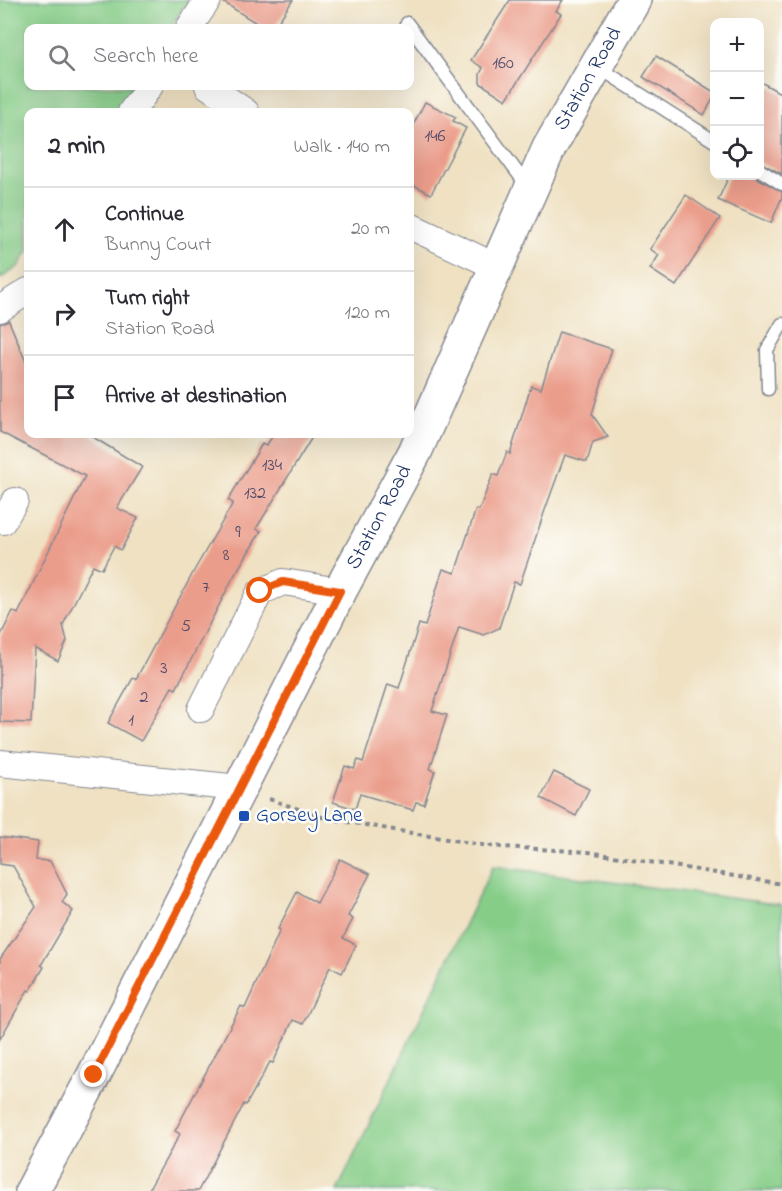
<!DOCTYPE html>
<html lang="en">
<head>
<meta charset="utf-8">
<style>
  :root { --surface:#fff; --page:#f2f2f3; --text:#2b2b33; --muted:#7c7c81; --line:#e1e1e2 }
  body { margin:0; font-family:"Indie Flower",sans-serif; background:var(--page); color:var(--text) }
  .controls { position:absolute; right:18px; top:18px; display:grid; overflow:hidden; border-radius:12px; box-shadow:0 6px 24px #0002 }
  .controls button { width:54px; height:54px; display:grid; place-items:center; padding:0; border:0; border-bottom:2px solid var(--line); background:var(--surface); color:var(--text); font:30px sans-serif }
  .stop { position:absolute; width:18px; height:18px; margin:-14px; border:4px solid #ea580c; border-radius:50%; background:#fff }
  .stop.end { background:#ea580c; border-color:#fff; box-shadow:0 2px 6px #0008 }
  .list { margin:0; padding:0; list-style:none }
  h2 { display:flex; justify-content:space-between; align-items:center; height:78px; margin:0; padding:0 24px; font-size:26px }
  h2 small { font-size:20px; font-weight:400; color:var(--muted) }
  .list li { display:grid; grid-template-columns:39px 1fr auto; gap:18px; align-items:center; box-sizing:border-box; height:84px; padding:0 24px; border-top:2px solid var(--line) }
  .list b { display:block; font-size:22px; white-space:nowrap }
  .list p { margin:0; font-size:20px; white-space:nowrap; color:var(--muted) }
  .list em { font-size:20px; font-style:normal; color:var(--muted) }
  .icon { flex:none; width:33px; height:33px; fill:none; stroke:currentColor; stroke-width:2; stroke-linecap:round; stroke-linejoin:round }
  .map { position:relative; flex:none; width:782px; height:1191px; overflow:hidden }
  .search { position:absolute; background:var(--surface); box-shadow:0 6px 24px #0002; left:24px; top:24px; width:390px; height:66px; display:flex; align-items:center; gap:15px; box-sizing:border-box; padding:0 21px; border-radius:12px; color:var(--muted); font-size:22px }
  .panel { position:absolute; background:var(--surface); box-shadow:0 6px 24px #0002; left:24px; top:108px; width:390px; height:330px; border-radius:12px }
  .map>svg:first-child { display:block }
  .green { fill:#86cd88; stroke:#507e73; stroke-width:1.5 }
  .building { fill:#eb9d8b }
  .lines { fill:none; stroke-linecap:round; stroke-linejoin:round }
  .lane-casing { stroke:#858890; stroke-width:15 }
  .street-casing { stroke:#858890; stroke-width:28 }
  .secondary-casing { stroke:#858890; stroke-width:36 }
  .path { stroke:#858890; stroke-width:4; stroke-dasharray:4.5 4.5; stroke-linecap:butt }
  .lane { stroke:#fff; stroke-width:12 }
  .street { stroke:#fff; stroke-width:26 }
  .secondary { stroke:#fff; stroke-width:33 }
  .route { stroke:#ea580c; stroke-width:8 }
  .transit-dot { fill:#1a4fb4; stroke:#fdfcf7; stroke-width:2 }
  .labels { text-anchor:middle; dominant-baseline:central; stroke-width:5; stroke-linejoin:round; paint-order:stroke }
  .number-label { font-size:18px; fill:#4f4a69 }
  .street-label { font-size:21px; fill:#1b2f5e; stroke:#fdfcf7 }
  .transit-label { font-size:21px; fill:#164399; stroke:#fdfcf7; text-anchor:start }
</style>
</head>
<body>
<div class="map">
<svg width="782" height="1191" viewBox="0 0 782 1191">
  <rect width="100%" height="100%" fill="#fdfcf7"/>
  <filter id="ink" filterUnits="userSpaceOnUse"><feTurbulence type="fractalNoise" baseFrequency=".0167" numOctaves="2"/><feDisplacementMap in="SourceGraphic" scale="12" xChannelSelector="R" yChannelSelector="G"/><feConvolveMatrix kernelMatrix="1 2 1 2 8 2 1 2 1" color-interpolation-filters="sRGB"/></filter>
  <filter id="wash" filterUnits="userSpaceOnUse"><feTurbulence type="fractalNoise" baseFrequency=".008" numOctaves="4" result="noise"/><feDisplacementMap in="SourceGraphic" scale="24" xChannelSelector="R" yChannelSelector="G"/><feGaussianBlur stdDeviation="1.35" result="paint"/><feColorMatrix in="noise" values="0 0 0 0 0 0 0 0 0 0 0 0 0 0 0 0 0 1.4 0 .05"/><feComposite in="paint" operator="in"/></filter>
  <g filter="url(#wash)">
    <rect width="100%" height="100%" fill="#efe1c2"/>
    <!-- green -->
    <g class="green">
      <path d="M0,0H189L170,28H28V86H134L117,112H28V251L18,267L0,279Z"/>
      <path d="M493,866L782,905V1191H337Z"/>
    </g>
    <g id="blocks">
      <!-- building -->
      <g class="building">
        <path d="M223,0H293L274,28H264L223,2Z"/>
        <path d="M510,0H563L556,11L561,14L506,100L480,83V74L483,68L471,60Z"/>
        <path d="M656,56L714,92V97L704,115L643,77Z"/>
        <path d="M759,81L782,94V174L759,162Z"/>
        <path d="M425,102L456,117L453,121L466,128L431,194L410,183V131Z"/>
        <path d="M729,176H754L782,192V197L771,223L718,200Z"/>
        <path d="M686,195L720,218L676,286L650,269L659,255L650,249Z"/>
        <path d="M9,321L28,367V434H88L142,467L117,508L138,518L121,550L114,546L102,569L93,565L63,625L67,641L58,661L35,648L31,723L0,722V637L13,611L18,614L85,476L0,432V324Z"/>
        <path d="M559,332L612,349L592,414L608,437L593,442L587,462L565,455L545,510L520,584L514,582L499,628L484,635L459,627L432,711L447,715L430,769L435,771L424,804L416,802L413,810L360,794L355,809L333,802L345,766L354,769L358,760L363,762L388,684L399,688L419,624L425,626L443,569L455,573L476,509L479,510L493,474L498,476L507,452L510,454L531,386L541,389Z"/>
        <path d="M274,434H314L256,529L261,531L234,576L176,689L172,687L141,741L108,723L133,678L136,679L195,569L233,503L228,500L262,444L266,446Z"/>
        <path d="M554,772L589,789L576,816L541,798Z"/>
        <path d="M0,837L38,842L36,860L50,861L67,894L62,902L73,911L41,965L44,967L30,991L28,990L0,1039V959L36,907L13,866L0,864Z"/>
        <path d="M340,859L370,874L348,916L353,919L343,938L356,945L342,973L330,967L303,1024L293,1020L273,1063L270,1062L246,1105L244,1104L198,1191H148L180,1134L175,1131L241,1006L245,1008L280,930L278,929L297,892L317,903Z"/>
      </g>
    </g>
  </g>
  <g filter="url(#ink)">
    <use href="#blocks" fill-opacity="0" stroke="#858890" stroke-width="1.5"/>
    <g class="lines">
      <defs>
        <g id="lane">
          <path d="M407,23L528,187"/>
          <path d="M598,67L714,141"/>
          <path d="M760,170L782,184"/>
          <path d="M768,389L767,350L782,324"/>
        </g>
        <g id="street">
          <path d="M189,28L208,0"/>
          <path d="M208,86L246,112"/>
          <path d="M131,112L150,86"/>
          <path d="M410,226L497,267"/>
          <path d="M0,309L28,291"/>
          <path d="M0,521H3L15,501"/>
          <path d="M201,709L260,592L283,582L340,591"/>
          <path d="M0,763L239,788"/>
        </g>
        <g id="secondary">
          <path id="s1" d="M32,1191L94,1075L340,591L415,452L549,148L634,0"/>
        </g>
      </defs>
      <!-- lane casing -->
      <use href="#lane" class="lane-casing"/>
      <!-- street casing -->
      <use href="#street" class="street-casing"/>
      <!-- secondary casing -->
      <use href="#secondary" class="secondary-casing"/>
      <!-- path -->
      <path class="path" d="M269,799L325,818L487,846L589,852L782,884"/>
      <!-- lane -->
      <use href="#lane" class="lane"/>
      <!-- street -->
      <use href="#street" class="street"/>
      <!-- secondary -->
      <use href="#secondary" class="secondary"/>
    </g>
  </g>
  <g class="lines" filter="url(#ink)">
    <!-- route -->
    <path class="route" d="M94,1075L340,591L283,582L260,591"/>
  </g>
  <!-- markers -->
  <rect class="transit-dot" x="238" y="810" width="12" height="12" rx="3"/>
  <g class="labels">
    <!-- number labels -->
    <g class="number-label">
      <text x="503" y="64">160</text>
      <text x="435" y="137">146</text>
      <text x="272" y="466">134</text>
      <text x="255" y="494">132</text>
      <text x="238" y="533">9</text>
      <text x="226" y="556">8</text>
      <text x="206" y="588">7</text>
      <text x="186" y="627">5</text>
      <text x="164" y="669">3</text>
      <text x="144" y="698">2</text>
      <text x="131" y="721">1</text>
    </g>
    <!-- street labels -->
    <g class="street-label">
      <text stroke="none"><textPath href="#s1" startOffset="1244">Station Road</textPath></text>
      <text stroke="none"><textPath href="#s1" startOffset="758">Station Road</textPath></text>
    </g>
    <!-- transit labels -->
    <g class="transit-label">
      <text x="256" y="816">Gorsey Lane</text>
    </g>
  </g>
</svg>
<div class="controls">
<button>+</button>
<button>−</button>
<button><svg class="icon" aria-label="locate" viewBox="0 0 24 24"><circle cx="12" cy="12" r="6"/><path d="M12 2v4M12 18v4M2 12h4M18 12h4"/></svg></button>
</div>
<div class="stop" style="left:260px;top:591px"></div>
<div class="stop end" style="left:94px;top:1075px"></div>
<div class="search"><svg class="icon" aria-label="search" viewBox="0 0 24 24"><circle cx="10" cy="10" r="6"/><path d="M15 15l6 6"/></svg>Search here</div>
<section class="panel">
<h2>2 min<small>Walk · 140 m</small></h2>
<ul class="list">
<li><svg class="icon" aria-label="ahead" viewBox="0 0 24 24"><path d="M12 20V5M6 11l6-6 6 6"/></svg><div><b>Continue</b><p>Bunny Court</p></div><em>20 m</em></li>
<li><svg class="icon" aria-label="right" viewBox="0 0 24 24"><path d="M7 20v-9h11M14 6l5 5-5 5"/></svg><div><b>Turn right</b><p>Station Road</p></div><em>120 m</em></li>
<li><svg class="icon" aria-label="arrive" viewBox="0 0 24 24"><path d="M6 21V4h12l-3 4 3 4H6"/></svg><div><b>Arrive at destination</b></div></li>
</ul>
</section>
</div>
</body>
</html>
